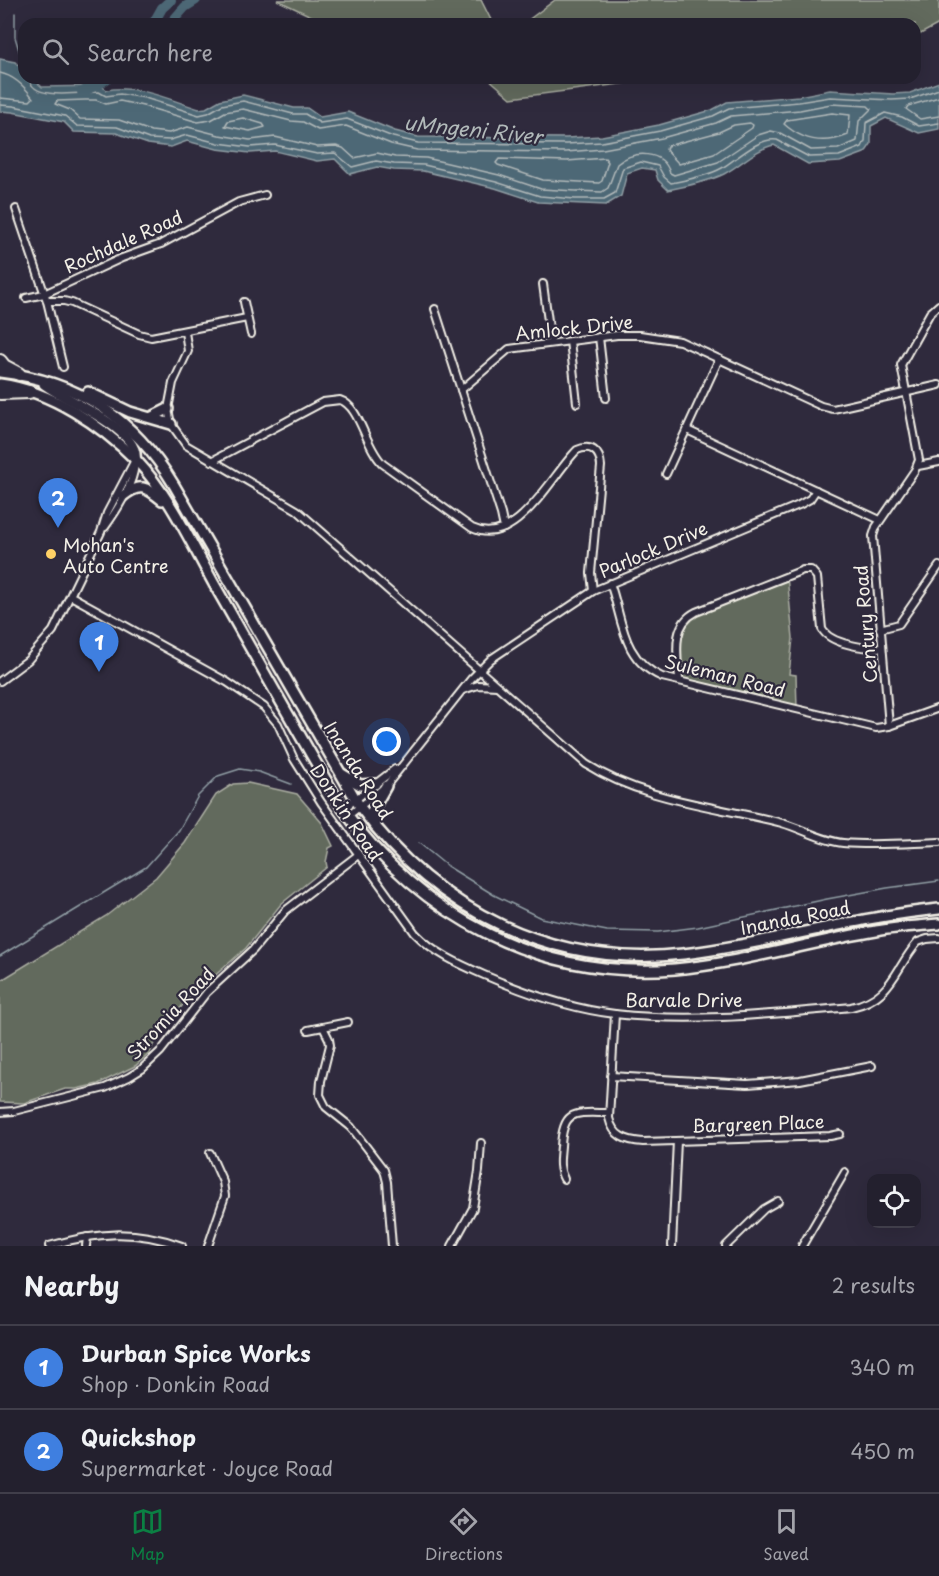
<!DOCTYPE html>
<html lang="en">
<head>
<meta charset="utf-8">
<style>
  :root { --surface:#23202e; --page:#2f2d3a; --text:#f1f3f6; --muted:#a3a3aa; --line:#403e4a; --accent:#0b8043 }
  body { margin:0; font-family:"Playpen Sans",sans-serif; background:var(--page); color:var(--text) }
  .controls { position:absolute; right:18px; bottom:18px; display:grid; overflow:hidden; border-radius:12px; box-shadow:0 6px 24px #0002 }
  .controls button { width:54px; height:54px; display:grid; place-items:center; padding:0; border:0; border-bottom:2px solid var(--line); background:var(--surface); color:var(--text); font:30px sans-serif }
  .you { position:absolute; left:387px; top:742px; width:21px; height:21px; margin:-15px; border:4px solid #fff; border-radius:50%; background:#1a73e8; box-shadow:0 0 0 9px #1a73e833 }
  .badge { display:grid; place-items:center; width:39px; height:39px; border-radius:50%; background:var(--accent); color:#fff; font-size:20px; font-weight:700 }
  .pin { position:absolute; translate:-50% -50px; filter:drop-shadow(0 2px 3px #0008) }
  .pin::after { content:''; position:absolute; top:32px; width:21px; height:18px; background:inherit; clip-path:polygon(0 0,100% 0,50% 100%) }
  .list { margin:0; padding:0; list-style:none }
  h2 { display:flex; justify-content:space-between; align-items:center; height:78px; margin:0; padding:0 24px; font-size:26px }
  h2 small { font-size:20px; font-weight:400; color:var(--muted) }
  .list li { display:grid; grid-template-columns:39px 1fr auto; gap:18px; align-items:center; box-sizing:border-box; height:84px; padding:0 24px; border-top:2px solid var(--line) }
  .list b { display:block; font-size:22px; white-space:nowrap }
  .list p { margin:0; font-size:20px; white-space:nowrap; color:var(--muted) }
  .list em { font-size:20px; font-style:normal; color:var(--muted) }
  .icon { flex:none; width:33px; height:33px; fill:none; stroke:currentColor; stroke-width:2; stroke-linecap:round; stroke-linejoin:round }
  .map { position:relative; flex:none; width:939px; height:1246px; overflow:hidden }
  .search { position:absolute; background:var(--surface); box-shadow:0 6px 24px #0002; left:18px; right:18px; top:18px; height:66px; display:flex; align-items:center; gap:15px; box-sizing:border-box; padding:0 21px; border-radius:18px; color:var(--muted); font-size:22px }
  .sheet { height:246px; background:var(--surface) }
  nav { display:flex; justify-content:space-around; align-items:center; box-sizing:border-box; height:84px; border-top:2px solid var(--line); background:var(--surface); font-size:16px; color:var(--muted) }
  nav a { display:grid; justify-items:center; gap:3px }
  nav .on { color:var(--accent) }
  .map>svg:first-child { display:block }
  .green { fill:#626a5d; stroke:#abaea2; stroke-width:1.5 }
  .water { fill:#4e6776; stroke:#909ea4; stroke-width:1.5 }
  .lines { fill:none; stroke-linecap:round; stroke-linejoin:round }
  .shore { stroke:#b2baba; stroke-width:1.5 }
  .stream { stroke:#909ea4; stroke-width:1.5 }
  .river { stroke:#4e6776; stroke-width:10 }
  .street-casing { stroke:#f4f1e8; stroke-width:10 }
  .secondary-casing { stroke:#f4f1e8; stroke-width:14 }
  .highway-casing { stroke:#f4f1e8; stroke-width:16 }
  .street { stroke:#2f2a3d; stroke-width:6 }
  .secondary { stroke:#2f2a3d; stroke-width:9 }
  .highway { stroke:#2f2a3d; stroke-width:12 }
  .poi-dot { fill:#ffd166; stroke:#2f2a3d; stroke-width:2 }
  .labels { text-anchor:middle; dominant-baseline:central; stroke-width:4.5; stroke-linejoin:round; paint-order:stroke }
  .street-label { font-size:18px; fill:#f4f1e8; stroke:#2f2a3d }
  .poi-label { font-size:18px; fill:#f4f1e8; stroke:#2f2a3d; text-anchor:start }
  .water-label { font-size:20px; font-style:italic; fill:#b2baba; stroke:#2f2a3d }
</style>
</head>
<body>
<div class="map">
<svg width="939" height="1246" viewBox="0 0 939 1246">
  <rect width="100%" height="100%" fill="#2f2a3d"/>
  <filter id="ink" filterUnits="userSpaceOnUse"><feTurbulence type="fractalNoise" baseFrequency=".0167" numOctaves="2"/><feDisplacementMap in="SourceGraphic" scale="12" xChannelSelector="R" yChannelSelector="G"/><feConvolveMatrix kernelMatrix="1 2 1 2 8 2 1 2 1" color-interpolation-filters="sRGB"/></filter>
  <g filter="url(#ink)">
    <!-- green -->
    <g class="green">
      <path d="M277,0H481L493,24H328Z"/>
      <path d="M555,0H939V24L915,37V24H523Z"/>
      <path d="M488,78H667L511,98Z"/>
      <path d="M787,576L793,638L789,674L796,675L797,708L680,680L679,651L681,631L691,617Z"/>
      <path d="M248,783L297,794L322,823L333,846L329,848L326,862L327,867L281,904L246,948L185,1002L153,1045L150,1053L135,1066L98,1084L76,1089H65L24,1103L0,1102V981L106,916L156,877L185,843L216,795L233,784Z"/>
    </g>
    <!-- water -->
    <path class="water" d="M0,59L15,62L24,71V78H32L42,87L101,86L107,90C137,84 170,100 199,109L206,108L220,100L243,95L294,108H307L320,117L348,112L395,131L418,137L566,138L602,136L659,125L712,110L727,102L799,96L830,90L893,94L910,93L939,82V129L919,133L886,118L871,126V144L867,150L864,153L840,162L808,164L774,145C755,149 740,166 724,174C708,182 686,186 668,190L658,180L655,170L642,168L627,173L621,196L606,205L538,202L495,188L423,171L394,170L377,167L350,174L335,159L317,161L275,151L250,153L217,149L187,141L171,147L148,144L116,133L74,132L64,122L12,112L0,111Z"/>
    <g class="lines">
      <!-- shore -->
      <g class="shore">
        <path d="M0,73C15,76 25,87 33,98L30,101L0,98"/>
        <path d="M29,78C32,102 81,92 99,92L106,96L120,94L145,98L199,115L208,113L222,105L243,101L293,114H305L320,123L347,119L393,137L418,143L566,144L602,142L660,131L713,116L729,108L799,102L830,97L892,100L910,99L939,89"/>
        <path d="M939,97L908,106L906,109L920,119L939,116"/>
        <path d="M85,100H96L106,104L120,101L143,106L198,122L211,120L225,112L243,109L291,121L303,122L318,130L346,126L391,144L417,150L566,152L603,149L662,138L716,123L731,116L800,110L831,104L868,106L871,109L859,121L857,141L838,149L811,150L780,133L771,131L758,135L718,162L674,175L670,173C663,150 634,150 617,164L608,188L602,192L576,191L541,189L499,175L426,158L395,157L377,153L354,158L343,148L336,146L317,147L275,137L250,140L219,135L188,127L169,133L151,131L119,120L80,119L70,110L55,104L57,101Z"/>
        <path d="M0,105L13,106L65,116L77,126L117,127L149,139L170,140L187,135L218,143L250,147L275,145L317,154L335,153L352,167L376,161L394,164L424,165L496,182L540,196L575,199H604L615,193L623,168L641,162L658,166L664,177L671,183C687,180 708,176 722,168C737,159 759,137 777,140L809,157L839,156L862,147L865,141L866,123L885,113L902,117L919,126L939,123"/>
        <path d="M832,113L850,115L848,135C824,145 803,141 784,124L787,120Z"/>
        <path d="M243,118L263,124L265,127L250,131L225,126L228,121Z"/>
        <path d="M750,123L753,125L752,128L714,154L679,164L666,150L667,146L719,132L734,125Z"/>
        <path d="M605,158L608,162L602,181L599,183L543,180L498,165L496,163L499,159L567,161Z"/>
      </g>
      <!-- stream -->
      <g class="stream">
        <path d="M15,13V37L24,67"/>
        <path d="M419,843L447,866L494,895L541,918L607,931L658,932L698,927L827,899L887,888L939,881"/>
        <path d="M0,956L146,867L179,830L198,796L218,776L240,769L259,772L291,784"/>
      </g>
      <!-- river -->
      <g class="river">
        <path d="M153,24L162,8L171,0"/>
        <path d="M170,24L185,7L196,0"/>
        <path d="M82,92L101,83L108,78"/>
      </g>
      <defs>
        <g id="street">
          <path d="M16,209L47,301L63,367"/>
          <path d="M543,284L551,343"/>
          <path d="M26,298L44,294L122,258L161,244L239,202L265,195"/>
          <path d="M47,301H64L72,303L139,334L151,337L247,318"/>
          <path d="M244,302L251,334"/>
          <path d="M435,309L501,514L504,528"/>
          <path d="M185,332L188,351L173,383L168,409L171,424L186,445L297,510L586,764C644,801 717,806 782,823C803,829 822,841 843,843C874,846 907,843 939,842"/>
          <path d="M599,337L606,398"/>
          <path d="M570,341L577,403"/>
          <path d="M461,390L509,349L617,335H640L680,341L821,406L833,409L939,385"/>
          <path d="M687,430L880,520"/>
          <path d="M212,461L323,402L340,400C360,406 365,447 383,464L472,528C516,549 551,476 577,450C591,444 600,451 601,466L591,573L593,591"/>
          <path d="M918,466L939,462"/>
          <path d="M666,474L719,359"/>
          <path d="M105,527C118,509 135,483 135,461"/>
          <path d="M610,583C623,619 621,659 662,677L876,728L889,726L939,708"/>
          <path d="M71,596L227,682L264,707L278,724L294,759L321,802L415,933C434,953 459,964 484,975C523,992 573,1009 615,1014C693,1023 772,1014 851,1007C893,998 894,969 918,942L927,939L939,938"/>
          <path d="M880,629L899,624L939,566"/>
          <path d="M679,680C678,657 670,625 696,612L803,570H811L817,577L822,629C830,644 866,649 882,648"/>
          <path d="M0,681L28,660L53,631L101,532L107,513L135,460"/>
          <path d="M463,690L478,685L497,686"/>
          <path d="M889,726L873,536L876,527L915,470L919,460L901,365L930,313L939,305"/>
          <path d="M343,809L395,769"/>
          <path d="M348,816L386,786L471,679L491,659L593,591L799,505L810,499L816,490"/>
          <path d="M615,1014L609,1118C613,1136 626,1141 643,1142L830,1136L840,1134"/>
          <path d="M323,1027L329,1039L330,1045L321,1081L320,1095L326,1107L351,1127L384,1170L387,1182L392,1246"/>
          <path d="M308,1030L348,1022"/>
          <path d="M611,1076L747,1084L800,1080L872,1066"/>
          <path d="M0,1112L14,1111L105,1088L129,1077L142,1069L161,1051L207,992L253,950L285,911L358,855"/>
          <path d="M564,1179C558,1168 560,1158 561,1146C563,1108 576,1113 609,1113"/>
          <path d="M49,1246C97,1232 135,1229 182,1246"/>
          <path d="M86,1246L87,1237"/>
          <path d="M208,1246L225,1196L223,1182L210,1153"/>
          <path d="M452,1246L473,1208L479,1171L481,1143"/>
          <path d="M672,1246L677,1141"/>
          <path d="M726,1246L764,1209L778,1201"/>
          <path d="M802,1246L845,1172"/>
        </g>
        <g id="secondary">
          <path d="M0,372C78,381 134,418 174,485L360,807C437,911 553,969 683,954C769,944 853,917 939,909"/>
          <path d="M0,384C51,391 101,425 137,461C170,496 191,543 214,584C257,659 299,735 343,809C421,917 540,980 675,969C743,963 809,942 876,931C897,927 918,926 939,924"/>
          <path d="M44,384C64,400 141,429 135,460"/>
          <path d="M88,392L130,412L171,424"/>
          <path d="M152,417L168,409"/>
          <path d="M123,496C140,482 146,487 162,500"/>
          <path d="M342,774L360,785L375,784"/>
          <path d="M376,824L372,811L386,786"/>
        </g>
        <g id="highway">
          <path d="M0,361L4,366L19,374"/>
          <path d="M0,393L29,392"/>
        </g>
      </defs>
      <!-- street casing -->
      <use href="#street" class="street-casing"/>
      <!-- secondary casing -->
      <use href="#secondary" class="secondary-casing"/>
      <!-- highway casing -->
      <use href="#highway" class="highway-casing"/>
      <!-- street -->
      <use href="#street" class="street"/>
      <!-- secondary -->
      <use href="#secondary" class="secondary"/>
      <!-- highway -->
      <use href="#highway" class="highway"/>
    </g>
  </g>
  <!-- markers -->
  <circle class="poi-dot" cx="51" cy="554" r="6"/>
  <g class="labels">
    <!-- street labels -->
    <g class="street-label">
      <text transform="translate(123 241) rotate(-24)">Rochdale Road</text>
      <text transform="translate(574 327) rotate(-6)">Amlock Drive</text>
      <text transform="translate(653 549) rotate(-23)">Parlock Drive</text>
      <text transform="translate(865 624) rotate(-95)">Century Road</text>
      <text transform="translate(725 675) rotate(14)">Suleman Road</text>
      <text transform="translate(359 770) rotate(58)">Inanda Road</text>
      <text transform="translate(347 812) rotate(56)">Donkin Road</text>
      <text transform="translate(795 917) rotate(-11)">Inanda Road</text>
      <text x="684" y="999">Barvale Drive</text>
      <text transform="translate(170 1013) rotate(-47)">Stromia Road</text>
      <text transform="translate(758 1123) rotate(-2)">Bargreen Place</text>
    </g>
    <!-- poi labels -->
    <g class="poi-label">
      <text x="63" y="544">Mohan's<tspan x="63" dy="21">Auto Centre</tspan></text>
    </g>
    <!-- water labels -->
    <g class="water-label">
      <text transform="translate(473 129) rotate(6)">uMngeni River</text>
    </g>
  </g>
</svg>
<div class="controls">
<button><svg class="icon" aria-label="locate" viewBox="0 0 24 24"><circle cx="12" cy="12" r="6"/><path d="M12 2v4M12 18v4M2 12h4M18 12h4"/></svg></button>
</div>
<div class="you"></div>
<div class="pin badge" style="left:99px;top:672px;background:#3f7fe0">1</div>
<div class="pin badge" style="left:58px;top:528px;background:#3f7fe0">2</div>
<div class="search"><svg class="icon" aria-label="search" viewBox="0 0 24 24"><circle cx="10" cy="10" r="6"/><path d="M15 15l6 6"/></svg>Search here</div>
</div>
<section class="sheet">
<h2>Nearby<small>2 results</small></h2>
<ul class="list">
<li><span class="badge" style="background:#3f7fe0">1</span><div><b>Durban Spice Works</b><p>Shop · Donkin Road</p></div><em>340 m</em></li>
<li><span class="badge" style="background:#3f7fe0">2</span><div><b>Quickshop</b><p>Supermarket · Joyce Road</p></div><em>450 m</em></li>
</ul>
</section>
<nav>
<a class="on"><svg class="icon" aria-label="map" viewBox="0 0 24 24"><path d="M3 6l6-2 6 2 6-2v14l-6 2-6-2-6 2zM9 4v14M15 6v14"/></svg>Map</a>
<a><svg class="icon" aria-label="directions" viewBox="0 0 24 24"><path d="M12 3l9 9-9 9-9-9zM9 14v-3h6M13 9l2 2-2 2"/></svg>Directions</a>
<a><svg class="icon" aria-label="saved" viewBox="0 0 24 24"><path d="M7 4h10v16l-5-4-5 4z"/></svg>Saved</a>
</nav>
</body>
</html>
